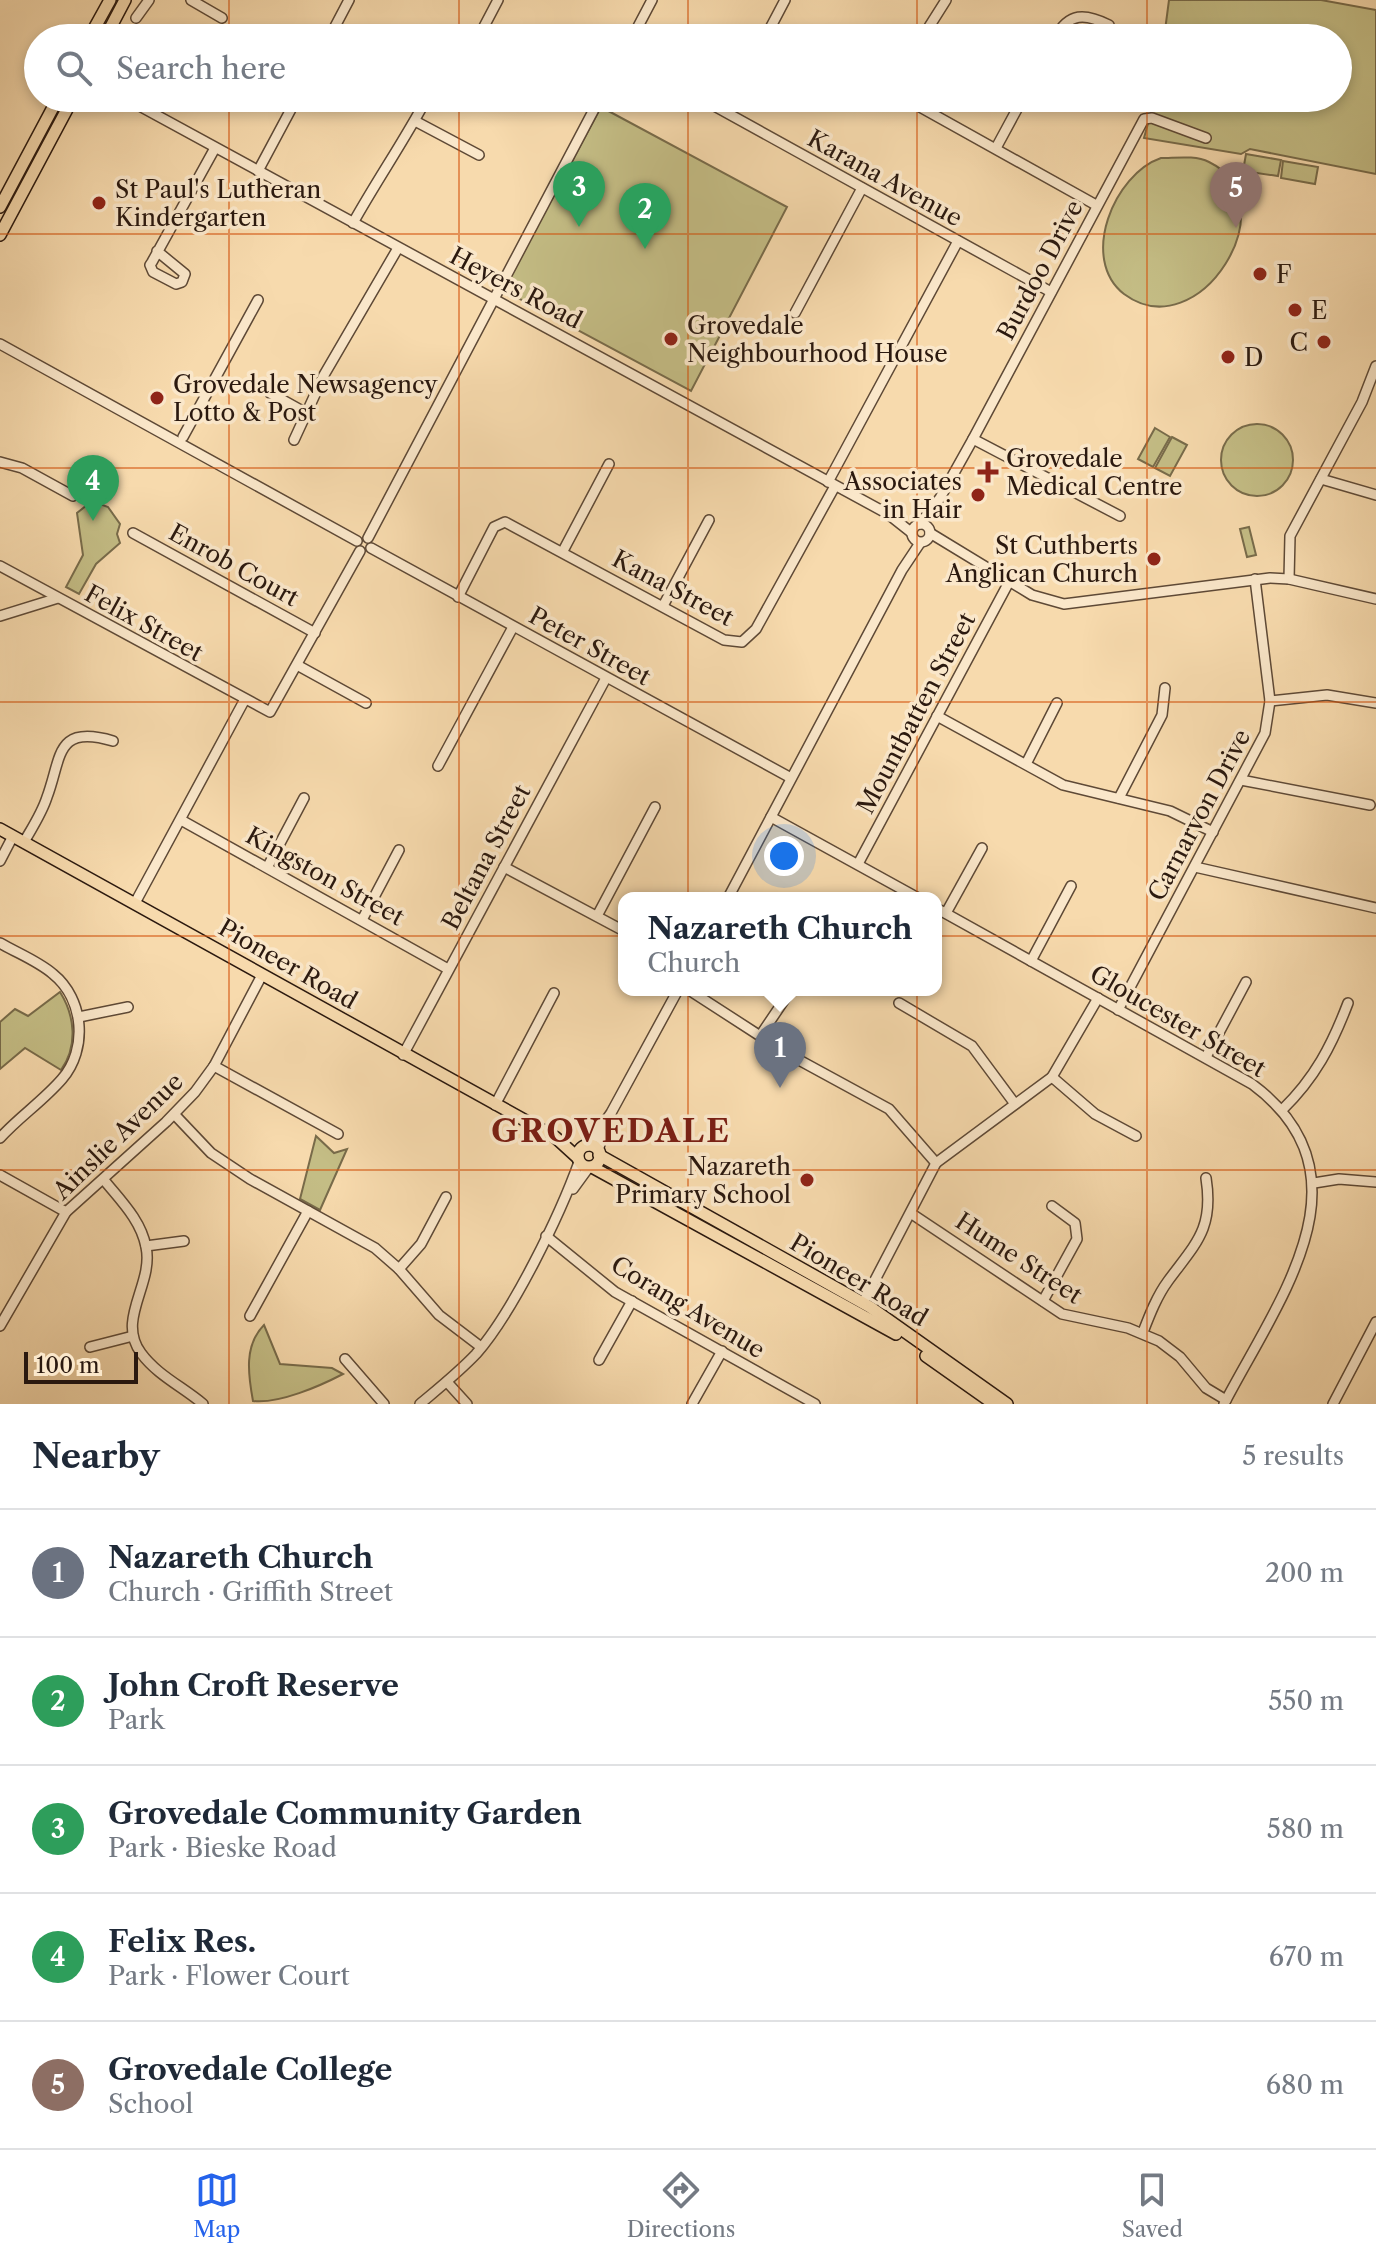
<!DOCTYPE html>
<html lang="en">
<head>
<meta charset="utf-8">
<style>
  :root { --surface:#fff; --page:#f6f6f7; --text:#1f2937; --muted:#747a83; --line:#e0e1e3; --accent:#2563eb }
  body { margin:0; font-family:"Libre Caslon Text",serif; background:var(--page); color:var(--text) }
  .scale { position:absolute; left:24px; bottom:20px; width:114px; box-sizing:border-box; padding-left:8px; border:4px solid #2b190f; border-top:0; font-size:22px; line-height:28px; white-space:nowrap; color:#2b190f; -webkit-text-stroke:6px #fae7ca; paint-order:stroke }
  .you { position:absolute; left:784px; top:856px; width:28px; height:28px; margin:-20px; border:6px solid #fff; border-radius:50%; background:#1a73e8; box-shadow:0 0 0 12px #1a73e833 }
  .badge { display:grid; place-items:center; width:52px; height:52px; border-radius:50%; background:var(--accent); color:#fff; font-size:26px; font-weight:700 }
  .pin { position:absolute; translate:-50% -66px; filter:drop-shadow(0 2px 4px #0008) }
  .pin::after { content:''; position:absolute; top:42px; width:28px; height:24px; background:inherit; clip-path:polygon(0 0,100% 0,50% 100%) }
  .popup { position:absolute; left:618px; top:892px; width:324px; height:104px; box-sizing:border-box; display:grid; place-content:center; border-radius:16px; background:var(--surface); filter:drop-shadow(0 2px 6px #0005); font-size:26px; white-space:nowrap; color:var(--muted) }
  .popup b { font-size:30px; color:var(--text) }
  .popup::after { content:''; position:absolute; left:50%; top:100%; margin-left:-16px; border:16px solid transparent; border-top-color:var(--surface) }
  .list { margin:0; padding:0; list-style:none }
  h2 { display:flex; justify-content:space-between; align-items:center; height:104px; margin:0; padding:0 32px; font-size:34px }
  h2 small { font-size:26px; font-weight:400; color:var(--muted) }
  .list li { display:grid; grid-template-columns:52px 1fr auto; gap:24px; align-items:center; box-sizing:border-box; height:128px; padding:0 32px; border-top:2px solid var(--line) }
  .list b { display:block; font-size:30px; white-space:nowrap }
  .list p { margin:0; font-size:26px; white-space:nowrap; color:var(--muted) }
  .list em { font-size:26px; font-style:normal; color:var(--muted) }
  .icon { flex:none; width:44px; height:44px; fill:none; stroke:currentColor; stroke-width:2; stroke-linecap:round; stroke-linejoin:round }
  .map { position:relative; flex:none; width:1376px; height:1404px; overflow:hidden }
  .search { position:absolute; background:var(--surface); box-shadow:0 4px 12px #0003; left:24px; right:24px; top:24px; height:88px; display:flex; align-items:center; gap:20px; box-sizing:border-box; padding:0 28px; border-radius:44px; color:var(--muted); font-size:30px }
  .sheet { height:744px; background:var(--surface) }
  nav { display:flex; justify-content:space-around; align-items:center; box-sizing:border-box; height:112px; border-top:2px solid var(--line); background:var(--surface); font-size:22px; color:var(--muted) }
  nav a { display:grid; justify-items:center; gap:4px }
  nav .on { color:var(--accent) }
  .map>svg:first-child { display:block }
  .green { fill:#c4bd85; stroke:#786b4a; stroke-width:2 }
  .lines { fill:none; stroke-linecap:round; stroke-linejoin:round }
  .minor-casing { stroke:#5e4936; stroke-width:12 }
  .major-casing { stroke:#2b190f; stroke-width:14 }
  .minor { stroke:#fae7ca; stroke-width:9 }
  .major { stroke:#f7daad; stroke-width:11 }
  .grid { fill:none; stroke:#d5530c; stroke-width:2; stroke-opacity:0.55 }
  .poi-dot { fill:#8f2418; stroke:#fae7ca; stroke-width:3 }
  .labels { text-anchor:middle; dominant-baseline:central; stroke-width:7; stroke-linejoin:round; paint-order:stroke }
  .street-label { font-size:24px; fill:#2b190f; stroke:#fae7ca }
  .poi-label { font-size:24px; fill:#2b190f; stroke:#fae7ca; text-anchor:start }
  .district-label { font-size:32px; font-weight:bold; letter-spacing:2px; fill:#7a1f14; stroke:#fae7ca }
</style>
</head>
<body>
<div class="map">
<svg width="1376" height="1404" viewBox="0 0 1376 1404">
  <rect width="100%" height="100%" fill="#f7daad"/>
  <filter id="stains"><feTurbulence type="fractalNoise" baseFrequency=".0025" numOctaves="4"/><feColorMatrix values="0 0 0 0 .2 0 0 0 0 .09 0 0 0 0 .02 0 0 0 .5 -.17"/></filter>
  <radialGradient id="worn" r=".72"><stop offset=".6" stop-color="#630" stop-opacity="0"/><stop offset="1" stop-color="#630" stop-opacity=".3"/></radialGradient>
  <!-- green -->
  <g class="green">
    <path d="M1169,0H1321L1376,10V174L1250,149L1241,154L1144,138L1155,98H1338V38H1164Z"/>
    <path d="M601,107L787,207L691,391L503,290Z"/>
    <path d="M1246,154L1281,160L1278,176L1243,171Z"/>
    <path d="M1161,158C1176,158 1195,155 1209,162C1291,202 1199,350 1124,294C1079,259 1114,174 1161,158Z"/>
    <path d="M1283,161L1318,167L1315,184L1281,178Z"/>
    <circle cx="1257" cy="460" r="36"/>
    <path d="M1155,428L1170,437L1153,467L1138,459Z"/>
    <path d="M1172,437L1187,445L1170,476L1155,468Z"/>
    <path d="M92,501L108,507L120,524L117,534L120,543L96,564L79,594L66,587L83,555L77,513Z"/>
    <path d="M1249,527L1256,555L1247,557L1240,529Z"/>
    <path d="M60,992C75,1016 78,1046 61,1070L25,1048L0,1069V1022L15,1009L28,1016Z"/>
    <path d="M316,1136L334,1153L347,1149L320,1210L300,1199Z"/>
    <path d="M264,1325L280,1364L332,1368L343,1374C320,1386 279,1404 253,1401C248,1374 244,1345 264,1325Z"/>
  </g>
  <g class="lines">
    <defs>
      <g id="minor">
        <path d="M191,0L222,18"/>
        <path d="M136,18L149,0"/>
        <path d="M771,27L792,38"/>
        <path d="M329,38L349,0"/>
        <path d="M478,38L498,0"/>
        <path d="M632,38L652,0"/>
        <path d="M765,38L785,0"/>
        <path d="M922,38L946,0"/>
        <path d="M1055,38C1069,12 1085,13 1109,25"/>
        <path d="M125,98L888,514L912,533"/>
        <path d="M700,98L1051,292"/>
        <path d="M904,98L1096,205"/>
        <path d="M725,111L732,98"/>
        <path d="M415,121L479,155"/>
        <path d="M996,148L1023,98"/>
        <path d="M258,171L297,98"/>
        <path d="M353,223C377,180 404,141 427,98"/>
        <path d="M157,251L185,274L182,282L176,284L153,272L150,265L152,262L215,148"/>
        <path d="M795,313L862,188"/>
        <path d="M0,344L357,541"/>
        <path d="M270,393L306,413"/>
        <path d="M183,437L258,300"/>
        <path d="M973,439L1120,516"/>
        <path d="M294,440L324,375L398,248"/>
        <path d="M0,462L22,468L73,496"/>
        <path d="M1321,479L1376,495"/>
        <path d="M828,482L958,241"/>
        <circle cx="921" cy="533" r="9"/>
        <path d="M920,524L940,498L973,439L1144,119L1152,118L1206,138"/>
        <path d="M133,533L315,633"/>
        <path d="M930,533L1032,595L1064,604L1270,578L1289,579L1376,599"/>
        <path d="M368,538L600,98"/>
        <path d="M371,548L791,778"/>
        <path d="M563,551L609,464"/>
        <path d="M0,566L270,712L360,551"/>
        <path d="M1289,579L1290,536L1362,402L1376,366"/>
        <path d="M458,597L494,527L505,522L724,640L742,642L756,629L835,486"/>
        <path d="M663,606L709,520"/>
        <path d="M0,616L58,598"/>
        <path d="M297,665L366,703"/>
        <path d="M1270,701L1327,695L1376,703"/>
        <path d="M937,716L1063,785L1170,811L1213,832"/>
        <path d="M1026,764L1057,703"/>
        <path d="M438,766L513,627"/>
        <path d="M1241,780L1370,805"/>
        <path d="M1119,798L1162,715L1165,688"/>
        <path d="M771,817L918,898"/>
        <path d="M181,820L448,969"/>
        <path d="M24,842C32,828 42,813 47,797C62,757 55,724 113,741"/>
        <path d="M0,861L13,836"/>
        <path d="M858,864L1009,582"/>
        <path d="M268,866L304,798"/>
        <path d="M504,867L624,931"/>
        <path d="M1195,867L1376,908"/>
        <path d="M728,898L902,570L920,543"/>
        <path d="M135,903L244,701"/>
        <path d="M936,908L1252,1084C1376,1176 1278,1300 1224,1404"/>
        <path d="M946,913L982,848"/>
        <path d="M597,916L655,807"/>
        <path d="M362,920L399,850"/>
        <path d="M0,943C17,953 38,961 53,974C84,999 88,1049 62,1079C43,1101 19,1117 0,1138"/>
        <path d="M1031,961L1071,886"/>
        <path d="M689,990L788,1054L889,1109L936,1163"/>
        <path d="M899,1003L972,1046L1015,1104"/>
        <path d="M1118,1010L1265,733L1270,701L1255,579"/>
        <path d="M79,1017L128,1007"/>
        <path d="M760,1036L791,990"/>
        <path d="M403,1055L606,678"/>
        <path d="M1206,1057L1246,982"/>
        <path d="M214,1066L338,1134"/>
        <path d="M1052,1077L1095,1114L1136,1136"/>
        <path d="M495,1105L554,993"/>
        <path d="M1282,1110C1315,1078 1332,1045 1348,1003"/>
        <path d="M174,1114L211,1153L250,1179L375,1248L399,1269L439,1315L481,1347"/>
        <path d="M588,1146L611,1113L678,990"/>
        <path d="M598,1150L607,1124"/>
        <path d="M0,1175L66,1212"/>
        <path d="M104,1180C120,1200 141,1220 146,1247C154,1284 116,1319 141,1353C157,1375 183,1387 203,1404"/>
        <path d="M1314,1183L1339,1179L1376,1182"/>
        <path d="M573,1189L589,1167"/>
        <path d="M912,1214L1062,1314L1128,1328L1159,1341L1180,1357L1206,1388L1226,1400"/>
        <path d="M546,1236L615,1292L815,1404"/>
        <path d="M146,1246L184,1241"/>
        <path d="M399,1269L421,1244L446,1197"/>
        <path d="M1043,1301L1077,1239L1075,1223L1052,1206"/>
        <path d="M863,1303L936,1163L1052,1077L1098,998"/>
        <path d="M250,1316L308,1211"/>
        <path d="M0,1326L66,1212L166,1122L195,1092L214,1066L262,975"/>
        <path d="M1143,1332C1150,1314 1157,1296 1168,1281C1196,1243 1214,1229 1206,1178"/>
        <path d="M90,1347L133,1336"/>
        <path d="M345,1359L384,1404"/>
        <path d="M599,1360L632,1301"/>
        <path d="M447,1382L467,1404"/>
        <path d="M420,1404C439,1388 459,1372 476,1354C513,1312 560,1215 579,1162"/>
        <path d="M692,1404L722,1351"/>
        <path d="M1333,1404L1376,1322"/>
      </g>
      <g id="major">
        <path d="M89,38L110,0"/>
        <path d="M105,38L125,0"/>
        <path d="M0,207L58,98"/>
        <path d="M0,235L73,98"/>
        <path d="M0,829L555,1137L578,1158"/>
        <circle cx="589" cy="1156" r="11"/>
        <path d="M599,1155L870,1307L1007,1404"/>
        <path d="M592,1167L896,1334"/>
        <path d="M926,1356L994,1404"/>
      </g>
    </defs>
    <!-- minor casing -->
    <use href="#minor" class="minor-casing"/>
    <!-- major casing -->
    <use href="#major" class="major-casing"/>
    <!-- minor -->
    <use href="#minor" class="minor"/>
    <!-- major -->
    <use href="#major" class="major"/>
  </g>
  <!-- grid -->
  <path class="grid" d="M229,0V38M459,0V38M688,0V38M917,0V38M1147,0V38M229,98V1404M459,98V1404M688,98V1404M917,98V1404M1147,98V1404M0,234H1376M0,468H1376M0,702H1376M0,936H1376M0,1170H1376"/>
  <!-- markers -->
  <g class="poi-dot">
    <circle cx="99" cy="203" r="8"/>
    <circle cx="1260" cy="274" r="8"/>
    <circle cx="1295" cy="310" r="8"/>
    <circle cx="671" cy="339" r="8"/>
    <circle cx="1324" cy="342" r="8"/>
    <circle cx="1228" cy="357" r="8"/>
    <circle cx="157" cy="398" r="8"/>
    <path d="M984 460h8v8h8v8h-8v8h-8v-8h-8v-8h8z"/>
    <circle cx="978" cy="495" r="8"/>
    <circle cx="1154" cy="559" r="8"/>
    <circle cx="807" cy="1180" r="8"/>
  </g>
  <g class="labels">
    <!-- street labels -->
    <g class="street-label">
      <text transform="translate(885 178) rotate(29)">Karana Avenue</text>
      <text transform="translate(1040 270) rotate(-62)">Burdoo Drive</text>
      <text transform="translate(516 288) rotate(28)">Heyers Road</text>
      <text transform="translate(234 565) rotate(29)">Enrob Court</text>
      <text transform="translate(673 588) rotate(28)">Kana Street</text>
      <text transform="translate(144 623) rotate(29)">Felix Street</text>
      <text transform="translate(590 646) rotate(29)">Peter Street</text>
      <text transform="translate(916 713) rotate(-62)">Mountbatten Street</text>
      <text transform="translate(1199 815) rotate(-62)">Carnarvon Drive</text>
      <text transform="translate(486 857) rotate(-62)">Beltana Street</text>
      <text transform="translate(325 876) rotate(29)">Kingston Street</text>
      <text transform="translate(288 964) rotate(30)">Pioneer Road</text>
      <text transform="translate(1178 1021) rotate(30)">Gloucester Street</text>
      <text transform="translate(118 1136) rotate(-44)">Ainslie Avenue</text>
      <text transform="translate(1019 1258) rotate(33)">Hume Street</text>
      <text transform="translate(859 1280) rotate(31)">Pioneer Road</text>
      <text transform="translate(688 1307) rotate(31)">Corang Avenue</text>
    </g>
    <!-- poi labels -->
    <g class="poi-label">
      <text x="115" y="189">St Paul's Lutheran<tspan x="115" dy="28">Kindergarten</tspan></text>
      <text x="1276" y="274">F</text>
      <text x="1311" y="310">E</text>
      <text x="687" y="325">Grovedale<tspan x="687" dy="28">Neighbourhood House</tspan></text>
      <text x="1308" y="342" text-anchor="end">C</text>
      <text x="1244" y="357">D</text>
      <text x="173" y="384">Grovedale Newsagency<tspan x="173" dy="28">Lotto &amp; Post</tspan></text>
      <text x="1006" y="458">Grovedale<tspan x="1006" dy="28">Medical Centre</tspan></text>
      <text x="962" y="481" text-anchor="end">Associates<tspan x="962" dy="28">in Hair</tspan></text>
      <text x="1138" y="545" text-anchor="end">St Cuthberts<tspan x="1138" dy="28">Anglican Church</tspan></text>
      <text x="791" y="1166" text-anchor="end">Nazareth<tspan x="791" dy="28">Primary School</tspan></text>
    </g>
    <!-- district labels -->
    <g class="district-label">
      <text x="611" y="1130">GROVEDALE</text>
    </g>
  </g>
  <rect width="100%" height="100%" filter="url(#stains)"/>
  <rect width="100%" height="100%" fill="url(#worn)"/>
</svg>
<div class="scale">100 m</div>
<div class="you"></div>
<div class="pin badge" style="left:780px;top:1088px;background:#6b7280">1</div>
<div class="popup"><b>Nazareth Church</b>Church</div>
<div class="pin badge" style="left:645px;top:249px;background:#2e9e5b">2</div>
<div class="pin badge" style="left:579px;top:227px;background:#2e9e5b">3</div>
<div class="pin badge" style="left:93px;top:521px;background:#2e9e5b">4</div>
<div class="pin badge" style="left:1236px;top:228px;background:#8d6e63">5</div>
<div class="search"><svg class="icon" aria-label="search" viewBox="0 0 24 24"><circle cx="10" cy="10" r="6"/><path d="M15 15l6 6"/></svg>Search here</div>
</div>
<section class="sheet">
<h2>Nearby<small>5 results</small></h2>
<ul class="list">
<li><span class="badge" style="background:#6b7280">1</span><div><b>Nazareth Church</b><p>Church · Griffith Street</p></div><em>200 m</em></li>
<li><span class="badge" style="background:#2e9e5b">2</span><div><b>John Croft Reserve</b><p>Park</p></div><em>550 m</em></li>
<li><span class="badge" style="background:#2e9e5b">3</span><div><b>Grovedale Community Garden</b><p>Park · Bieske Road</p></div><em>580 m</em></li>
<li><span class="badge" style="background:#2e9e5b">4</span><div><b>Felix Res.</b><p>Park · Flower Court</p></div><em>670 m</em></li>
<li><span class="badge" style="background:#8d6e63">5</span><div><b>Grovedale College</b><p>School</p></div><em>680 m</em></li>
</ul>
</section>
<nav>
<a class="on"><svg class="icon" aria-label="map" viewBox="0 0 24 24"><path d="M3 6l6-2 6 2 6-2v14l-6 2-6-2-6 2zM9 4v14M15 6v14"/></svg>Map</a>
<a><svg class="icon" aria-label="directions" viewBox="0 0 24 24"><path d="M12 3l9 9-9 9-9-9zM9 14v-3h6M13 9l2 2-2 2"/></svg>Directions</a>
<a><svg class="icon" aria-label="saved" viewBox="0 0 24 24"><path d="M7 4h10v16l-5-4-5 4z"/></svg>Saved</a>
</nav>
</body>
</html>
